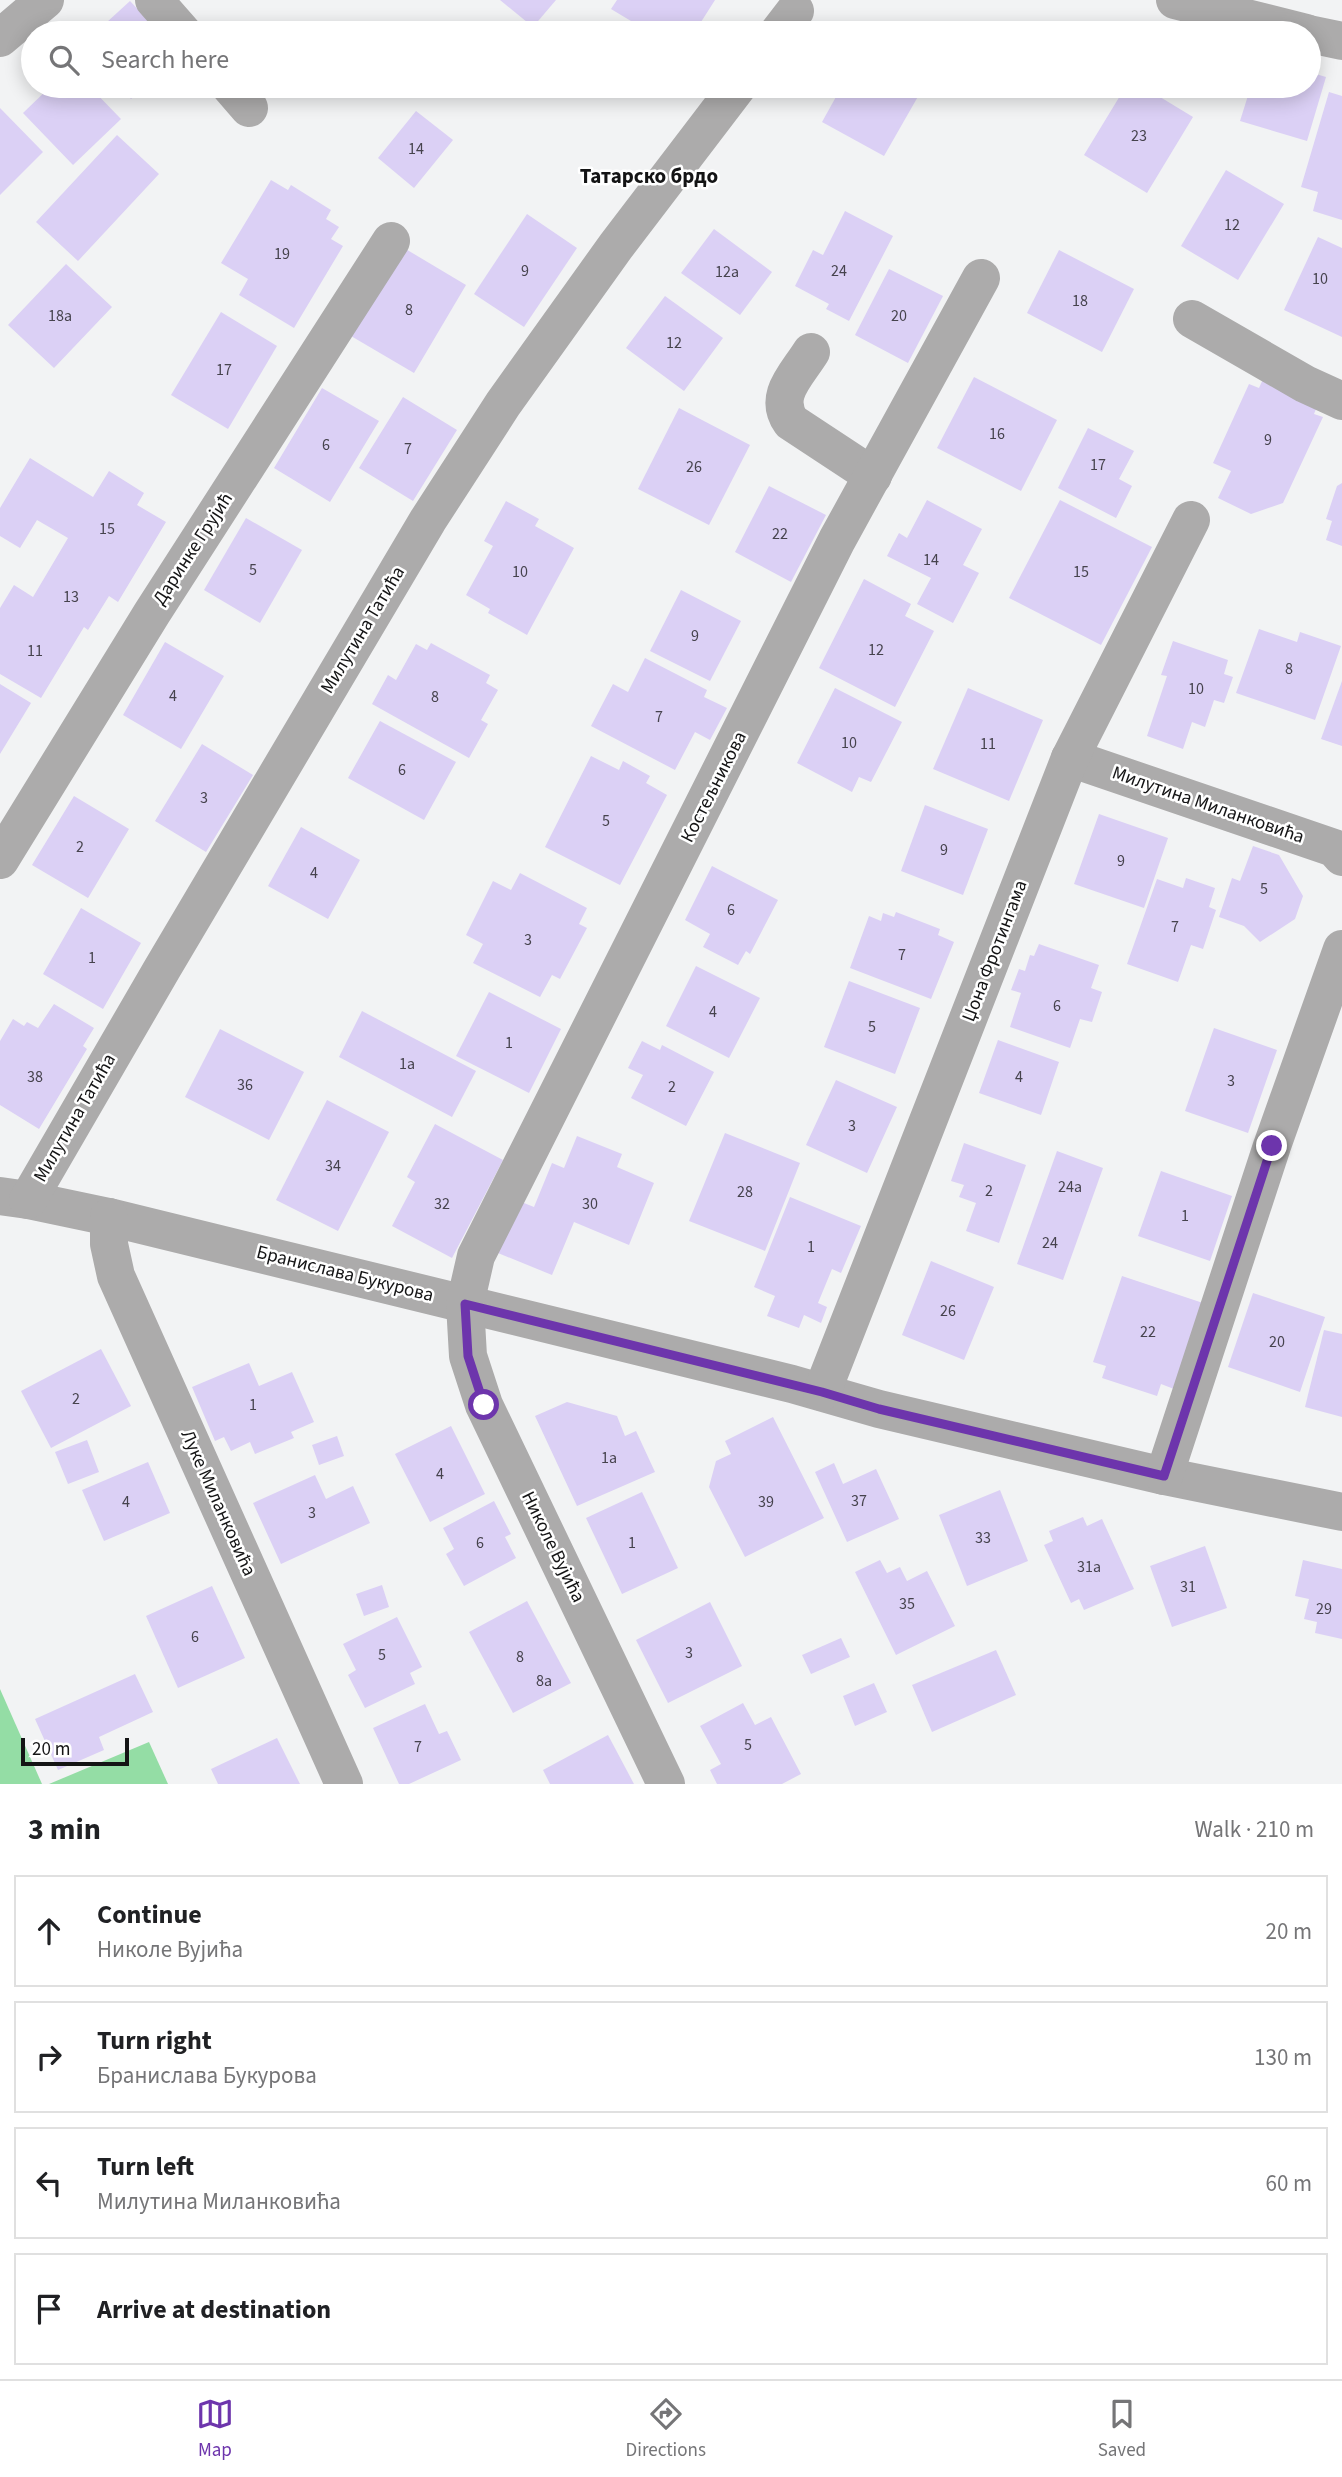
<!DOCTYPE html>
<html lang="en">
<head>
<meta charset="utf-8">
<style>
  :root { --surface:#fff; --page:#f2f2f2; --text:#202124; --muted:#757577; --line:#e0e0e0; --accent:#6d35ac }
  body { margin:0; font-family:"Source Sans 3",sans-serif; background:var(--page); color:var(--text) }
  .scale { position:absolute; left:21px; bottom:18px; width:108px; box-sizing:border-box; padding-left:7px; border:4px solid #141415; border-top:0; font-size:19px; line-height:24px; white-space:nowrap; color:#141415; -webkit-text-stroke:5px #fff; paint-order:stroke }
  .stop { position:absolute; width:21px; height:21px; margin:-16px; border:5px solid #6d35ac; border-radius:50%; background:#fff }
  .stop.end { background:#6d35ac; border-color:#fff; box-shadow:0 2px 7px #0008 }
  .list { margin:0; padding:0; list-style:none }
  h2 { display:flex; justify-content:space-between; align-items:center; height:91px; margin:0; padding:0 28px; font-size:30px }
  h2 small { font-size:23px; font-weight:400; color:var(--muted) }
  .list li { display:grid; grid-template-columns:46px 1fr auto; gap:21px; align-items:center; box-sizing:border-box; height:112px; margin:0 14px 14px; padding:0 14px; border:2px solid var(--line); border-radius:0px }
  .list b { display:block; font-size:26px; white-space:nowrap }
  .list p { margin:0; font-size:23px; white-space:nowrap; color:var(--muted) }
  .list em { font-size:23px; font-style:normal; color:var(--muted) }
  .icon { flex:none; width:38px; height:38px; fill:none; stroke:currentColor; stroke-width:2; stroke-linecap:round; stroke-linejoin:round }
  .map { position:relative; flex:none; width:1342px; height:1784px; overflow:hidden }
  .search { position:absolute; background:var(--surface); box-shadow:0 4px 18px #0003; left:21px; right:21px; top:21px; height:77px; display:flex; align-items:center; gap:18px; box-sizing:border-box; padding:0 24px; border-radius:38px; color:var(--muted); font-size:26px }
  .sheet { height:595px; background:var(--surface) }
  nav { display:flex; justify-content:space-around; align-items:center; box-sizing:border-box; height:98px; border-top:2px solid var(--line); background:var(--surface); font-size:19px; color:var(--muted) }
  nav a { display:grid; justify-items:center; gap:4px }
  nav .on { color:var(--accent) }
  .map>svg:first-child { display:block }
  .green { fill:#94dda5 }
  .building { fill:#dbd0f5 }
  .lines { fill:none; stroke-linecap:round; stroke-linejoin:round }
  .minor { stroke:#acabab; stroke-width:38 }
  .route { stroke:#6d35ac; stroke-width:9 }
  .labels { text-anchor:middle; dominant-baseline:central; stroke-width:5; stroke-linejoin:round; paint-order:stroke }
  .number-label { font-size:16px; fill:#46434d }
  .street-label { font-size:19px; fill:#141415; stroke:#fff }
  .neighbourhood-label { font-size:21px; font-weight:bold; fill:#141415; stroke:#fff }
</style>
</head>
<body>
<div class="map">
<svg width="1342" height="1784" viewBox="0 0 1342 1784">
  <rect width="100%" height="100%" fill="#f2f3f4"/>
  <!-- green -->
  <g class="green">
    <path d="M0,1689L42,1784H0Z"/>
    <path d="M149,1742L168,1784H49Z"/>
  </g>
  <!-- building -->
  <g class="building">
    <path d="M500,0H556L533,27Z"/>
    <path d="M617,0H715L694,33H651L611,9Z"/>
    <path d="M130,1L160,33H95Z"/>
    <path d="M1309,72L1326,77L1307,141L1240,121L1251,86H1309Z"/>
    <path d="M51,86H89L121,119L73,165L23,113Z"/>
    <path d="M119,86H145L131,99Z"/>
    <path d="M842,86H924L884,156L822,122Z"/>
    <path d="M1126,86H1142L1193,117L1147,193L1084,155Z"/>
    <path d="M1329,92L1342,96V220L1313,211L1318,192L1301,187Z"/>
    <path d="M0,108L43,152L0,195Z"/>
    <path d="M416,111L453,140L414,188L378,158Z"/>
    <path d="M117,135L159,174L78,261L36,222Z"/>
    <path d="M1226,170L1284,204L1238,280L1181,246Z"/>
    <path d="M271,180L288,190L291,185L331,210L326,219L339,227L331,239L343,246L294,328L239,295L248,279L221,263Z"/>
    <path d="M845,211L893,236L849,321L826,309L829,304L795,286L813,250L823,255Z"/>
    <path d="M527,214L577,248L524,327L474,294Z"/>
    <path d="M714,229L772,272L740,315L681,273Z"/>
    <path d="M1318,237L1342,248V337L1284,310Z"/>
    <path d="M404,248L466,285L414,373L351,336Z"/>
    <path d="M1059,250L1134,289L1102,352L1027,313Z"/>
    <path d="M66,264L112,307L54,368L8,325Z"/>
    <path d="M889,269L943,296L908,363L855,335Z"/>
    <path d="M665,296L723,338L684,391L626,348Z"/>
    <path d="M221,312L277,346L228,429L171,395Z"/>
    <path d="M974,377L1057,420L1021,491L937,448Z"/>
    <path d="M1263,379L1318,404L1314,414L1323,417L1283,503L1251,514L1218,498L1231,471L1213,463L1249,384L1259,388Z"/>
    <path d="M322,388L379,421L330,502L274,468Z"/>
    <path d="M403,397L457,430L413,501L359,468Z"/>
    <path d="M679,408L750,445L709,525L638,489Z"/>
    <path d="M1088,428L1134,451L1119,479L1132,486L1116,518L1058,488Z"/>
    <path d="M30,458L93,497L109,471L144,493L137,505L166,522L118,602L109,596L88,630L84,627L41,698L0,674V608L14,585L33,597L68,538L37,520L20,548L0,536V508Z"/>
    <path d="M1342,483V546L1326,540L1332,521L1326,519L1337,486Z"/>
    <path d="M769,486L826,515L791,582L735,552Z"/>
    <path d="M927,500L982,529L963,565L979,573L953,623L917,604L931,578L887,556L899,533L907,538Z"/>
    <path d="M1060,500L1152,547L1101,645L1009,598Z"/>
    <path d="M506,501L539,519L535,526L574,548L527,635L488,613L490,609L466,595L493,546L484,541Z"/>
    <path d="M246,518L302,550L260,623L204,590Z"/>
    <path d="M864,579L911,604L905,616L934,631L895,707L819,668Z"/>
    <path d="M681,590L741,621L710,681L650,651Z"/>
    <path d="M1259,629L1297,642L1300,632L1341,646L1315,720L1236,693Z"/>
    <path d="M1173,641L1228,660L1224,674L1233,677L1224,703L1214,700L1205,727L1192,722L1183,749L1147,736L1167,676L1161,675Z"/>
    <path d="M165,642L224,676L181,749L123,715Z"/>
    <path d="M431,643L490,675L486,683L498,690L481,720L488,724L469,758L372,704L388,675L396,680L416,644L427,650Z"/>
    <path d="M645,658L707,690L704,697L727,708L710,740L695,732L675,770L591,726L613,684L628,692Z"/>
    <path d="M1342,681V746L1321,739Z"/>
    <path d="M0,684L31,703L0,754Z"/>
    <path d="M835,688L902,722L871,782L859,777L852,792L797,763Z"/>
    <path d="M968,688L1043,720L1009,801L933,769Z"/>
    <path d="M380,721L456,762L424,820L348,778Z"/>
    <path d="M202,744L253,775L206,852L155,821Z"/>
    <path d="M591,756L619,770L623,761L650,776L646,783L667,795L620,885L545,847Z"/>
    <path d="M74,796L129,829L88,898L32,865Z"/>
    <path d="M925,805L988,829L963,895L901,871Z"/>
    <path d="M1099,814L1168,838L1144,908L1074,884Z"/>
    <path d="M301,827L360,860L328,919L268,886Z"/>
    <path d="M1253,846L1279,855L1303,896L1295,919L1260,942L1244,926L1219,917L1232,878L1240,881Z"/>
    <path d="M712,866L778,900L750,954L746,951L738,965L703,947L710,934L685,920Z"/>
    <path d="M520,873L587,908L579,924L587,928L560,979L552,975L540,997L473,963L483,944L466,935L493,881L511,890Z"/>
    <path d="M1186,878L1215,888L1209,907L1216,910L1203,949L1191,945L1178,982L1127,964L1157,879L1183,888Z"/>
    <path d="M81,908L141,943L103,1009L43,974Z"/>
    <path d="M896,912L940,929L938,935L954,942L931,999L850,968L869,916L881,921L883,913L894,917Z"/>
    <path d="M1039,944L1099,965L1091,988L1102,992L1092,1022L1080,1019L1070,1048L1010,1027L1021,993L1011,990L1019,969L1025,971L1030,955L1034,956Z"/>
    <path d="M696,966L760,998L729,1058L666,1026Z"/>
    <path d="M849,981L920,1008L895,1074L824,1047Z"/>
    <path d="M489,992L561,1029L529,1093L456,1056Z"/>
    <path d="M54,1004L94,1028L83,1046L87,1049L39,1129L0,1105V1041L13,1019L24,1026L27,1022L38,1028Z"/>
    <path d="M362,1011L476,1071L452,1117L339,1057Z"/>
    <path d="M1214,1028L1277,1050L1248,1133L1185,1111Z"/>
    <path d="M220,1029L304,1072L269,1140L185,1097Z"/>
    <path d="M998,1040L1059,1062L1041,1115L979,1093Z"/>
    <path d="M642,1041L660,1050L662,1045L714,1072L686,1126L631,1098L643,1075L628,1068Z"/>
    <path d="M836,1080L897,1107L867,1173L806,1145Z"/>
    <path d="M327,1100L389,1132L338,1231L276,1200Z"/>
    <path d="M435,1124L503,1160L452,1258L392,1226L415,1182L407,1177Z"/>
    <path d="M725,1133L800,1163L765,1251L689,1221Z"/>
    <path d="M577,1136L622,1154L617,1167L654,1183L629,1245L574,1222L552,1275L498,1253L519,1201L534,1207L552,1163L564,1168Z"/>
    <path d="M964,1143L1026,1165L999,1243L966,1231L976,1203L959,1197L964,1185L951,1181Z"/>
    <path d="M1057,1151L1103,1168L1063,1280L1017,1264Z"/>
    <path d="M1161,1171L1232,1196L1210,1261L1138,1236Z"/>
    <path d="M790,1197L861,1226L841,1273L832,1269L818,1303L827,1307L821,1323L804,1315L799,1328L767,1316L775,1296L754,1287Z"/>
    <path d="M931,1261L994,1287L964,1360L902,1335Z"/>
    <path d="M1122,1276L1203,1303L1174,1389L1161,1384L1157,1396L1102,1378L1106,1366L1093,1362Z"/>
    <path d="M1253,1293L1325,1317L1300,1392L1228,1367Z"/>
    <path d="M1324,1330L1342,1334V1417L1305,1407Z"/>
    <path d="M101,1349L131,1406L51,1448L21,1391Z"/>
    <path d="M249,1363L259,1386L292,1372L314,1422L291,1432L294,1438L255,1454L250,1442L231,1451L224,1437L215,1441L192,1387Z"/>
    <path d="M567,1402L617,1416L625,1436L636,1431L655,1472L577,1506L535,1416Z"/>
    <path d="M773,1417L824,1518L745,1557L709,1487L716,1461L731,1454L725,1441Z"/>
    <path d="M451,1426L485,1494L430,1522L395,1454Z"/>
    <path d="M337,1436L344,1456L319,1465L312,1445Z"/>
    <path d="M87,1440L99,1472L68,1484L55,1452Z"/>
    <path d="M148,1462L170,1513L104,1541L82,1490Z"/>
    <path d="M834,1463L843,1484L876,1469L899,1519L847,1542L815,1472Z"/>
    <path d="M315,1475L326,1499L353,1486L370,1523L281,1564L253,1503Z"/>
    <path d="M1000,1490L1028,1561L967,1586L939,1515Z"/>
    <path d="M642,1492L678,1568L622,1594L586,1518Z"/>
    <path d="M494,1501L511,1534L505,1537L516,1558L464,1586L446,1554L454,1549L443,1528Z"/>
    <path d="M1083,1517L1087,1526L1102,1519L1134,1589L1084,1610L1079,1599L1071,1603L1044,1545L1053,1541L1049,1531Z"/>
    <path d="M1205,1546L1227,1608L1172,1627L1150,1566Z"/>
    <path d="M880,1560L887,1573L900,1567L907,1581L927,1571L955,1626L896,1655L855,1572Z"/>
    <path d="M1303,1560L1342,1569V1639L1315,1633L1317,1622L1304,1619L1309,1599L1295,1596Z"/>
    <path d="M382,1585L389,1607L364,1616L356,1594Z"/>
    <path d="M212,1586L245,1658L178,1688L146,1616Z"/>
    <path d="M527,1601L571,1683L513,1713L469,1632Z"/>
    <path d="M710,1602L742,1666L668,1703L636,1640Z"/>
    <path d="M397,1617L422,1667L410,1673L415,1684L365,1708L348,1675L356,1670L343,1644Z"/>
    <path d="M841,1638L850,1657L811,1674L802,1655Z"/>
    <path d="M996,1650L1016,1695L932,1732L912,1685Z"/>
    <path d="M135,1674L153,1712L99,1737L104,1750L58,1770L35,1719Z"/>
    <path d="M874,1683L887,1712L855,1726L843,1696Z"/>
    <path d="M743,1703L755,1725L771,1717L801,1774L782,1784H717L710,1770L721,1764L700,1726Z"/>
    <path d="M425,1704L439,1734L447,1731L461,1760L409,1784H399L373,1728Z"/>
    <path d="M608,1735L634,1784H550L543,1770Z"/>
    <path d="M277,1738L300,1784H218L211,1769Z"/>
  </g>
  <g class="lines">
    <!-- minor -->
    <g class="minor">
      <path d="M154,0L183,33"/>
      <path d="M1175,0L1306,33"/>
      <path d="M778,33L795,11"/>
      <path d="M1309,34L1342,41"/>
      <path d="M0,38L45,0"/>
      <path d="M230,86L249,108"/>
      <path d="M1192,319L1305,384L1342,401"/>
      <path d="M811,352C796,376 773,396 791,422L873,476"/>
      <path d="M1070,758L1334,848L1342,857"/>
      <path d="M0,860L152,613L391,241"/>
      <path d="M0,1196L28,1200L109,1217L792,1384L879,1409L1164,1476L1342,1512"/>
      <path d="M28,1200L162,969L428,520L503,404L616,246L738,86"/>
      <path d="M109,1217V1244L116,1276L344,1784"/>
      <path d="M822,1392L1070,758L1191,520"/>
      <path d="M1164,1476L1272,1146L1342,949"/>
      <path d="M666,1784L484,1405L468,1356L465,1304L476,1256L837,540L981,278"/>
    </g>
  </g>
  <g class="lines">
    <!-- route -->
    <path class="route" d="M484,1405L468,1356L465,1304L822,1392L879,1409L1164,1476L1272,1146"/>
  </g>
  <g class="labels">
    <!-- number labels -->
    <g class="number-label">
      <text x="1139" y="136">23</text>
      <text x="416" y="149">14</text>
      <text x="1232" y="225">12</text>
      <text x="282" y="254">19</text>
      <text x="525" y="271">9</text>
      <text x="839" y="271">24</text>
      <text x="727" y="272">12a</text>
      <text x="1320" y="279">10</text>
      <text x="1080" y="301">18</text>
      <text x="409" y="310">8</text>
      <text x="60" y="316">18a</text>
      <text x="899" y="316">20</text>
      <text x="674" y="343">12</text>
      <text x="224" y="370">17</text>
      <text x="997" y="434">16</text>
      <text x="1268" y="440">9</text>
      <text x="326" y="445">6</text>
      <text x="408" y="449">7</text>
      <text x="1098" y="465">17</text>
      <text x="694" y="467">26</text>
      <text x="107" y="529">15</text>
      <text x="780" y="534">22</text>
      <text x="931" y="560">14</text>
      <text x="253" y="570">5</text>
      <text x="520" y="572">10</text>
      <text x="1081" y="572">15</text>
      <text x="71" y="597">13</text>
      <text x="695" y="636">9</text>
      <text x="876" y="650">12</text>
      <text x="35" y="651">11</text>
      <text x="1289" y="669">8</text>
      <text x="1196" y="689">10</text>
      <text x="173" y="696">4</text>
      <text x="435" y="697">8</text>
      <text x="659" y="717">7</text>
      <text x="849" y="743">10</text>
      <text x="988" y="744">11</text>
      <text x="402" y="770">6</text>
      <text x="204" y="798">3</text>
      <text x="606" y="821">5</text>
      <text x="80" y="847">2</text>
      <text x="944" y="850">9</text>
      <text x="1121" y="861">9</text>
      <text x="314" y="873">4</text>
      <text x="1264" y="889">5</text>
      <text x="731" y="910">6</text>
      <text x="1175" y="927">7</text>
      <text x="528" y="940">3</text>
      <text x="902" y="955">7</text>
      <text x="92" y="958">1</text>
      <text x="1057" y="1006">6</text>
      <text x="713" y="1012">4</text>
      <text x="872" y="1027">5</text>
      <text x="509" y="1043">1</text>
      <text x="407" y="1064">1a</text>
      <text x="35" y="1077">38</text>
      <text x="1019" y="1077">4</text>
      <text x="1231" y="1081">3</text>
      <text x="245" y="1085">36</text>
      <text x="672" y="1087">2</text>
      <text x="852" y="1126">3</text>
      <text x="333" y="1166">34</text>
      <text x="1070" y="1187">24a</text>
      <text x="989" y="1191">2</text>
      <text x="745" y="1192">28</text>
      <text x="442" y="1204">32</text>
      <text x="590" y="1204">30</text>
      <text x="1185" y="1216">1</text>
      <text x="1050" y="1243">24</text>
      <text x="811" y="1247">1</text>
      <text x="948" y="1311">26</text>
      <text x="1148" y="1332">22</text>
      <text x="1277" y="1342">20</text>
      <text x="76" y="1399">2</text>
      <text x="253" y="1405">1</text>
      <text x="609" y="1458">1a</text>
      <text x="440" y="1474">4</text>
      <text x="859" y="1501">37</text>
      <text x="126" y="1502">4</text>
      <text x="766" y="1502">39</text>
      <text x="312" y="1513">3</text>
      <text x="983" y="1538">33</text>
      <text x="480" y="1543">6</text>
      <text x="632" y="1543">1</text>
      <text x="1089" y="1567">31a</text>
      <text x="1188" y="1587">31</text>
      <text x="907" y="1604">35</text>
      <text x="1324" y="1609">29</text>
      <text x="195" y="1637">6</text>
      <text x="689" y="1653">3</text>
      <text x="382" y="1655">5</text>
      <text x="520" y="1657">8</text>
      <text x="544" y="1681">8a</text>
      <text x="748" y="1745">5</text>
      <text x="418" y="1747">7</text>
    </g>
    <!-- street labels -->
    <g class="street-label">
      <text transform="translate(193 549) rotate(-57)">Даринке Грујић</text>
      <text transform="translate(363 630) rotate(-59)">Милутина Татића</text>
      <text transform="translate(714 787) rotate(-63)">Костељникова</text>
      <text transform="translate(1208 805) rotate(19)">Милутина Миланковића</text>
      <text transform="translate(995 951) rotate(-69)">Џона Фротингама</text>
      <text transform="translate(75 1118) rotate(-60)">Милутина Татића</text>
      <text transform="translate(345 1274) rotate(14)">Бранислава Букурова</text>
      <text transform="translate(218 1503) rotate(66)">Луке Миланковића</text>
      <text transform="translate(553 1547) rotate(64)">Николе Вујића</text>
    </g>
    <!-- neighbourhood labels -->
    <g class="neighbourhood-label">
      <text x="649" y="176">Татарско брдо</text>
    </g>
  </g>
</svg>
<div class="scale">20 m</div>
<div class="stop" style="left:484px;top:1405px"></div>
<div class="stop end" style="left:1272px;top:1146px"></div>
<div class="search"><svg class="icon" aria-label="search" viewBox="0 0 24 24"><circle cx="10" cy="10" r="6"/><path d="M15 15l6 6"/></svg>Search here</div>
</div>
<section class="sheet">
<h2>3 min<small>Walk · 210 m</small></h2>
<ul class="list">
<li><svg class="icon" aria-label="ahead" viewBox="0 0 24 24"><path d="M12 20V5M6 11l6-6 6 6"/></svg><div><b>Continue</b><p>Николе Вујића</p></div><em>20 m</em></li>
<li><svg class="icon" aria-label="right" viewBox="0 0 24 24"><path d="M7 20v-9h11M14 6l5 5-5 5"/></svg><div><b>Turn right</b><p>Бранислава Букурова</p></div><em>130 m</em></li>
<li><svg class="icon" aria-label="left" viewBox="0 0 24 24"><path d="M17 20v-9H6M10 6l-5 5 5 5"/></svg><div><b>Turn left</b><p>Милутина Миланковића</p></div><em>60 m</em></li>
<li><svg class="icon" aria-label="arrive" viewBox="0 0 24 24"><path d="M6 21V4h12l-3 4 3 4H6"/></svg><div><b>Arrive at destination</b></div></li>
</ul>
</section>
<nav>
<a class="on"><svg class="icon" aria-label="map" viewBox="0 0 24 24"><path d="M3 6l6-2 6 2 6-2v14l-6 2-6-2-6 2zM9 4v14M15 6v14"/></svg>Map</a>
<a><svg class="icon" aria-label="directions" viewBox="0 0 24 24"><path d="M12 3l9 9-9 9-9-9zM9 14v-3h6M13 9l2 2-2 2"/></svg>Directions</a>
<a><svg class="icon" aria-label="saved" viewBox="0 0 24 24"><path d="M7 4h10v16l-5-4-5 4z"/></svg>Saved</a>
</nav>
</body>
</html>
